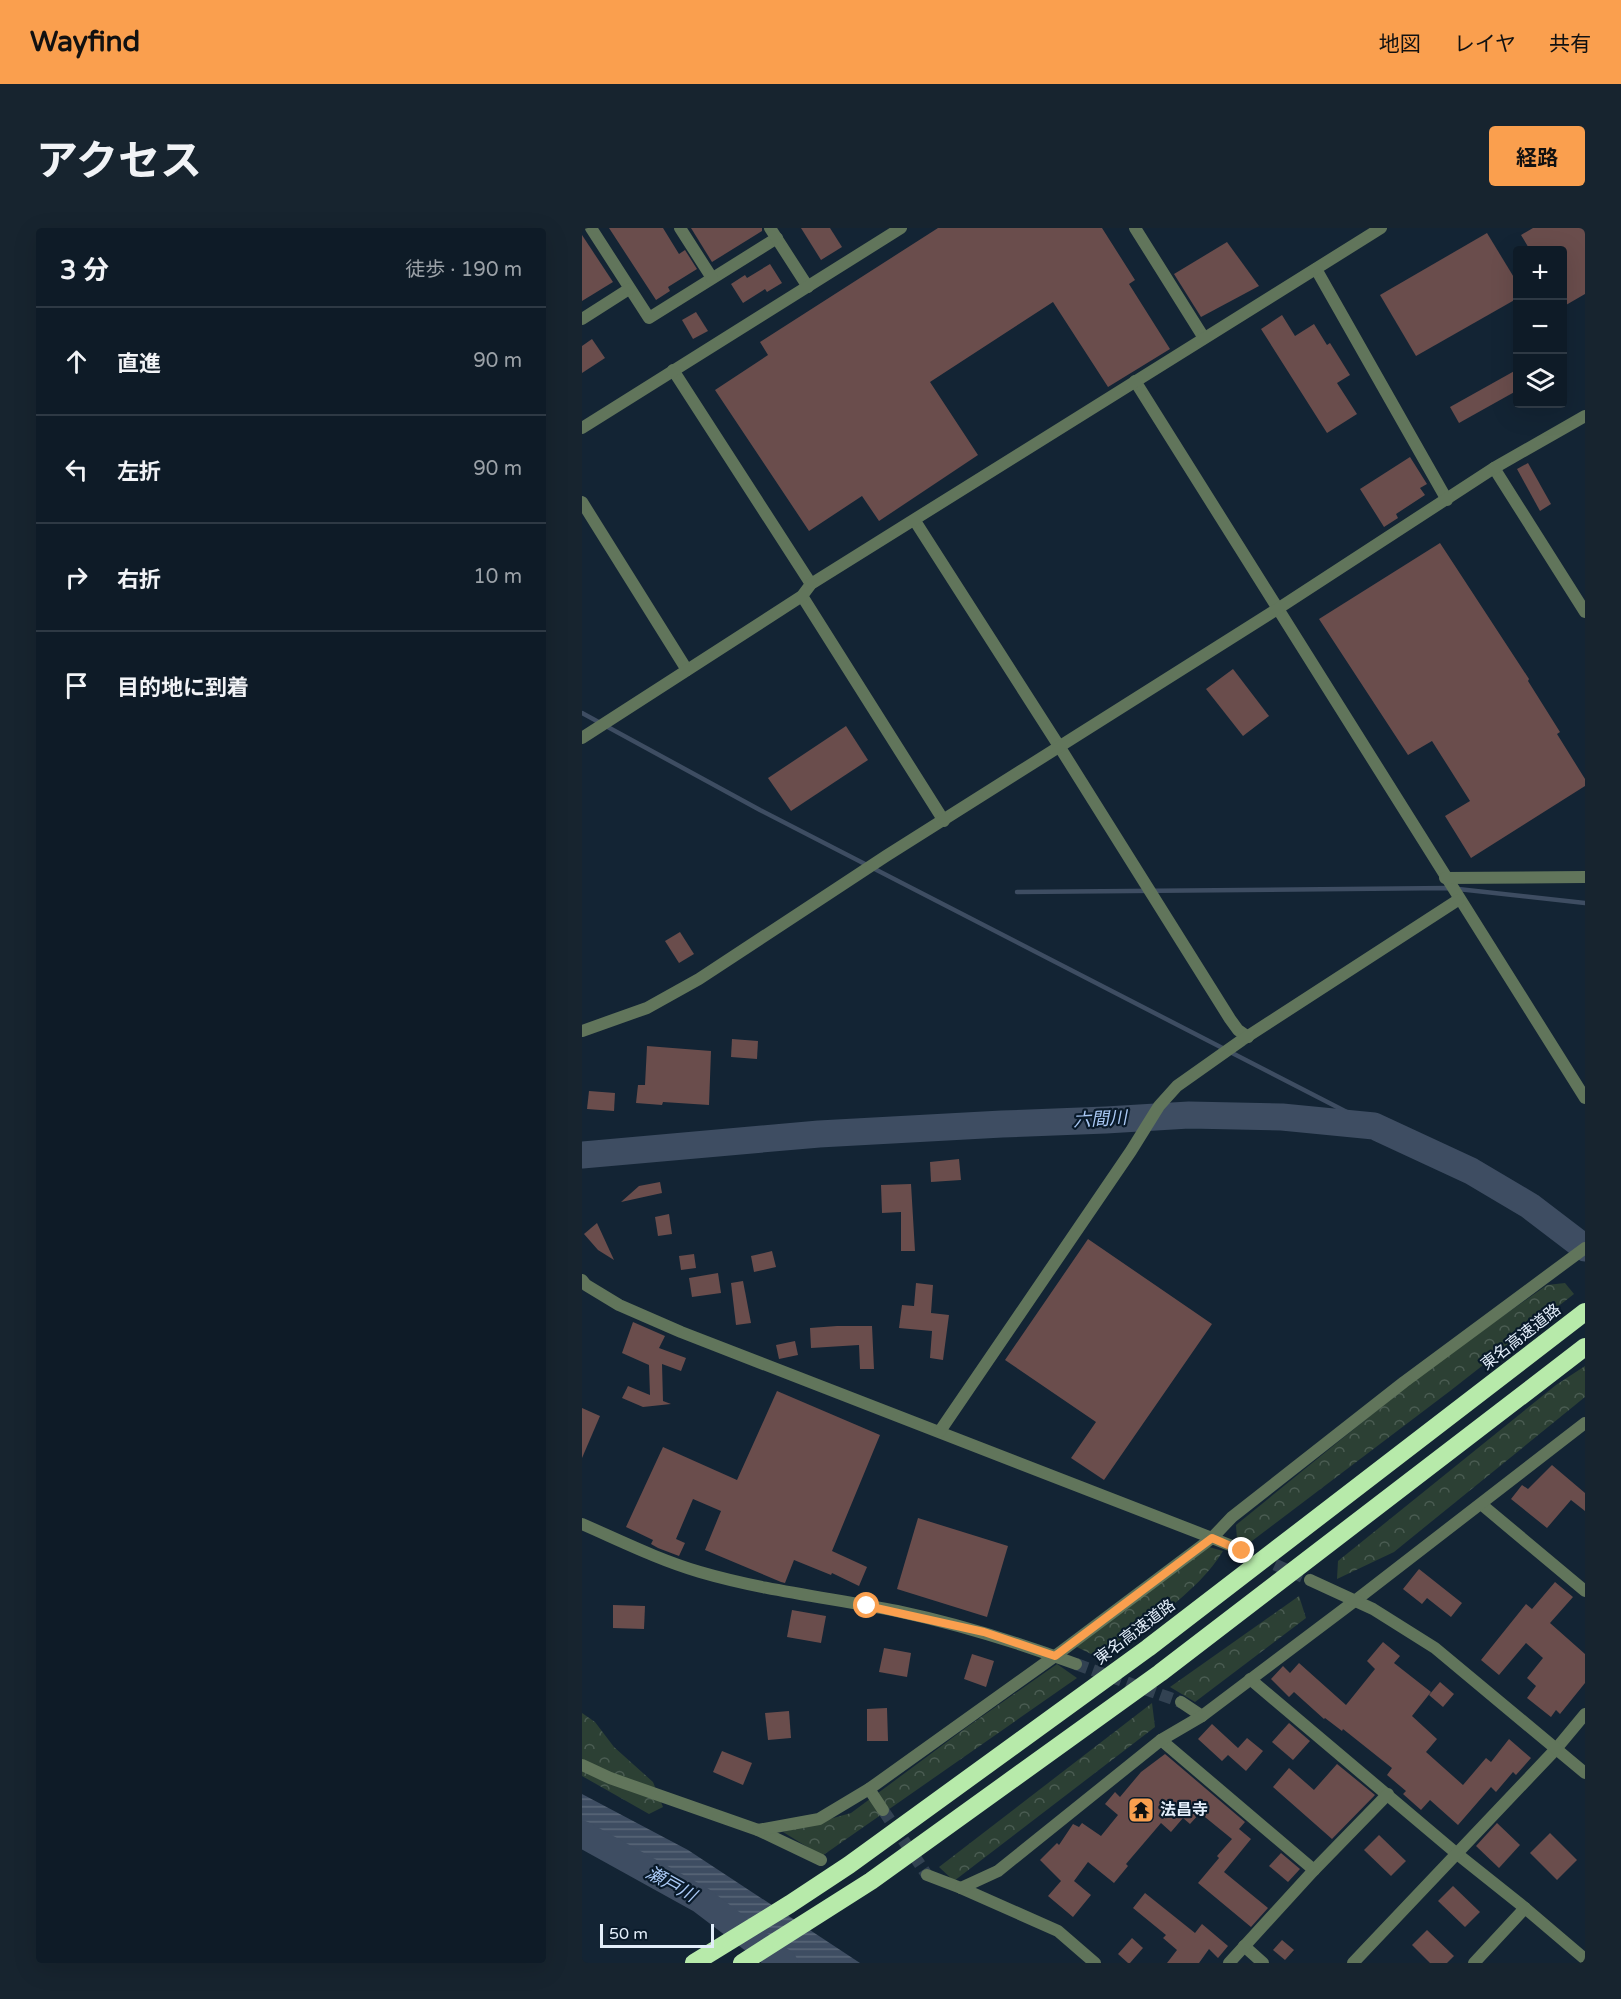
<!DOCTYPE html>
<html lang="ja">
<head>
<meta charset="utf-8">
<style>
  :root { --surface:#0e1b27; --page:#17242f; --text:#f1f3f6; --muted:#9ba1a7; --line:#2e3944; --accent:#fa9f4e }
  body { margin:0; font-family:"Varela Round","Noto Sans JP",sans-serif; background:var(--page); color:var(--text) }
  .controls { position:absolute; right:18px; top:18px; display:grid; overflow:hidden; border-radius:6px; box-shadow:0 6px 24px #0002 }
  .controls button { width:54px; height:54px; display:grid; place-items:center; padding:0; border:0; border-bottom:2px solid var(--line); background:var(--surface); color:var(--text); font:30px sans-serif }
  .scale { position:absolute; left:18px; bottom:15px; width:114px; box-sizing:border-box; padding-left:6px; border:3px solid #e2edf9; border-top:0; font-size:16px; line-height:21px; white-space:nowrap; color:#e2edf9; -webkit-text-stroke:4px #091a2a; paint-order:stroke }
  .stop { position:absolute; width:18px; height:18px; margin:-14px; border:4px solid #fa9f4e; border-radius:50%; background:#fff }
  .stop.end { background:#fa9f4e; border-color:#fff; box-shadow:0 2px 6px #0008 }
  .list { margin:0; padding:0; list-style:none }
  h2 { display:flex; justify-content:space-between; align-items:center; height:78px; margin:0; padding:0 24px; font-size:26px }
  h2 small { font-size:20px; font-weight:400; color:var(--muted) }
  .list li { display:grid; grid-template-columns:39px 1fr auto; gap:18px; align-items:center; box-sizing:border-box; height:108px; padding:0 24px; border-top:2px solid var(--line) }
  .list b { display:block; font-size:22px; white-space:nowrap }
  .list em { font-size:20px; font-style:normal; color:var(--muted) }
  .icon { flex:none; width:33px; height:33px; fill:none; stroke:currentColor; stroke-width:2; stroke-linecap:round; stroke-linejoin:round }
  .map { position:relative; flex:none; width:1003px; height:1735px; overflow:hidden; border-radius:6px }
  header { display:flex; align-items:center; gap:36px; box-sizing:border-box; height:84px; padding:0 30px; background:var(--accent); color:#111 }
  header strong { font-size:28px }
  nav { display:flex; gap:33px; margin-inline-start:auto; font-size:21px }
  .intro { display:flex; align-items:center; justify-content:space-between; box-sizing:border-box; height:144px; padding:0 36px }
  h1 { margin:0; font-size:42px }
  .button { padding:15px 27px; border-radius:6px; background:var(--accent); color:#111; font-size:21px; font-weight:700 }
  main { display:flex; gap:36px; padding:0 36px }
  aside { flex:1; background:var(--surface); border-radius:6px; box-shadow:0 6px 24px #0002 }
  .map>svg:first-child { display:block }
  .forest { fill:url(#forest-crowns) }
  .water { fill:url(#water-rules) }
  .lines { fill:none; stroke-linecap:round; stroke-linejoin:round }
  .stream { stroke:#3e4d62; stroke-width:4.5 }
  .river { stroke:#3e4d62; stroke-width:27 }
  .building { fill:#6a4d4c }
  .minor-tunnel { stroke:#324252; stroke-width:12; stroke-dasharray:12 6; stroke-linecap:butt }
  .tertiary-tunnel { stroke:#324252; stroke-width:12; stroke-dasharray:12 6; stroke-linecap:butt }
  .minor { stroke:#61755b; stroke-width:12 }
  .tertiary { stroke:#61755b; stroke-width:12 }
  .motorway { stroke:#b7eaaa; stroke-width:18 }
  .route { stroke:#fa9f4e; stroke-width:8 }
  .labels { text-anchor:middle; dominant-baseline:central; stroke-width:4.5; stroke-linejoin:round; paint-order:stroke }
  .street-label { font-size:16px; fill:#e2edf9; stroke:#091a2a }
  .poi-label { font-size:16px; font-weight:bold; fill:#e2edf9; stroke:#091a2a; text-anchor:start }
  .water-label { font-size:18px; font-style:italic; fill:#aac9f5; stroke:#091a2a }
</style>
</head>
<body>
<header>
<strong>Wayfind</strong>
<nav><a>地図</a><a>レイヤ</a><a>共有</a></nav>
</header>
<div class="intro"><h1>アクセス</h1><a class="button">経路</a></div>
<main>
<aside>
<h2>3 分<small>徒歩 · 190 m</small></h2>
<ul class="list">
<li><svg class="icon" aria-label="ahead" viewBox="0 0 24 24"><path d="M12 20V5M6 11l6-6 6 6"/></svg><div><b>直進</b></div><em>90 m</em></li>
<li><svg class="icon" aria-label="left" viewBox="0 0 24 24"><path d="M17 20v-9H6M10 6l-5 5 5 5"/></svg><div><b>左折</b></div><em>90 m</em></li>
<li><svg class="icon" aria-label="right" viewBox="0 0 24 24"><path d="M7 20v-9h11M14 6l5 5-5 5"/></svg><div><b>右折</b></div><em>10 m</em></li>
<li><svg class="icon" aria-label="arrive" viewBox="0 0 24 24"><path d="M6 21V4h12l-3 4 3 4H6"/></svg><div><b>目的地に到着</b></div></li>
</ul>
</aside>
<div class="map">
<svg width="1003" height="1735" viewBox="0 0 1003 1735">
  <defs>
    <pattern id="forest-crowns" width="20" height="18" patternUnits="userSpaceOnUse" patternTransform="scale(1.5)"><rect width="20" height="18" fill="#2c4034"/><path d="M2 6a3 3 0 1 1 6 0M12 15a3 3 0 1 1 6 0" fill="none" stroke="#4a5c52"/></pattern>
    <pattern id="water-rules" width="6" height="5" patternUnits="userSpaceOnUse" patternTransform="scale(1.5)"><rect width="6" height="5" fill="#3e4d62"/><path d="M0 2.5h6" fill="none" stroke="#5a6779"/></pattern>
  </defs>
  <rect width="100%" height="100%" fill="#132434"/>
  <!-- forest -->
  <g class="forest">
    <path d="M983,1055L992,1066L868,1163L666,1316L655,1312L654,1297L847,1140L965,1057Z"/>
    <path d="M1003,1138V1169L812,1324L755,1351L756,1333L974,1157Z"/>
    <path d="M627,1319L641,1323C616,1365 558,1401 519,1431L489,1416Z"/>
    <path d="M717,1368L724,1390L613,1474L588,1459Z"/>
    <path d="M475,1436L495,1450L240,1628L201,1604L269,1585L385,1499Z"/>
    <path d="M570,1475L573,1499L372,1653L357,1639Z"/>
    <path d="M0,1485L13,1494L32,1519L71,1554L81,1579L67,1586L0,1548Z"/>
  </g>
  <!-- water -->
  <path class="water" d="M0,1566L106,1622L278,1735H205L94,1658L0,1597Z"/>
  <g class="lines">
    <!-- stream -->
    <g class="stream">
      <path d="M0,485L178,582L792,898"/>
      <path d="M435,664L867,660L1003,675"/>
    </g>
    <!-- river -->
    <g class="river">
      <path d="M0,927L237,906L420,896L524,892L607,887L700,889L792,898L889,943L948,978L1003,1020"/>
      <path d="M0,1606L119,1672L202,1735"/>
    </g>
  </g>
  <!-- building -->
  <g class="building">
    <path d="M27,0H81L97,26L103,22L115,41L86,59L88,63L74,72Z"/>
    <path d="M109,0H180V3L130,34Z"/>
    <path d="M219,0H248L260,19L239,32Z"/>
    <path d="M356,0H520L553,52L547,56L588,121L526,159L471,74L348,154L396,227L297,293L280,268L227,303L133,162L186,127L178,114Z"/>
    <path d="M951,0H1003V66L984,77L981,71V22H948L939,7Z"/>
    <path d="M905,5L936,56V70L834,128L798,67Z"/>
    <path d="M0,7L31,54L0,73Z"/>
    <path d="M645,14L677,58L619,89L592,46Z"/>
    <path d="M188,36L200,55L185,64L183,61L161,75L149,56L163,47L165,50Z"/>
    <path d="M114,84L126,103L111,111L100,92Z"/>
    <path d="M700,87L713,108L732,96L745,117L748,115L768,147L755,155L775,186L745,205L679,101Z"/>
    <path d="M10,111L23,130L0,145V118Z"/>
    <path d="M936,141V162L877,195L868,179Z"/>
    <path d="M828,229L845,256L838,260L843,267L814,286L816,290L802,299L778,261Z"/>
    <path d="M946,235L969,276L958,283L935,241Z"/>
    <path d="M858,315L947,451L946,453L978,504L975,506L1003,551V558L889,630L863,588L888,573L850,513L826,527L737,391Z"/>
    <path d="M651,441L687,488L661,508L624,461Z"/>
    <path d="M264,498L286,532L209,583L186,550Z"/>
    <path d="M98,704L112,726L97,735L83,713Z"/>
    <path d="M150,811L176,813L175,831L149,829Z"/>
    <path d="M65,818L129,823L127,877L81,874L80,877L54,875L56,857H63Z"/>
    <path d="M7,863L33,865L32,883L5,881Z"/>
    <path d="M377,931L379,952L349,954L348,934Z"/>
    <path d="M78,954L80,965L39,974L57,958Z"/>
    <path d="M329,956L333,1023H319V984L300,985L299,957Z"/>
    <path d="M87,986L90,1006L76,1008L73,989Z"/>
    <path d="M15,995L32,1032L16,1022L2,1006Z"/>
    <path d="M506,1011L630,1096L522,1252L489,1230L514,1194L423,1132Z"/>
    <path d="M190,1023L194,1039L172,1044L169,1028Z"/>
    <path d="M112,1026L114,1040L99,1042L97,1028Z"/>
    <path d="M136,1045L139,1065L110,1069L107,1050Z"/>
    <path d="M161,1053L169,1095L154,1097L149,1055Z"/>
    <path d="M334,1055L351,1057L349,1085L367,1087L361,1132L348,1130L350,1103L317,1100L320,1077L332,1078Z"/>
    <path d="M51,1094L83,1108L77,1120L104,1130L99,1143L80,1136L81,1173L89,1176L61,1179L40,1170L46,1158L68,1167L67,1137L40,1125Z"/>
    <path d="M255,1098H290L292,1141H278L277,1117L229,1120L228,1100Z"/>
    <path d="M213,1113L216,1127L197,1131L194,1117Z"/>
    <path d="M195,1163L298,1207L250,1323L285,1339L277,1358L250,1345L249,1347L212,1332L203,1355L199,1354L123,1322L139,1283L111,1271L94,1311L103,1315L97,1328L76,1320L69,1316L71,1312L44,1299L81,1219L155,1252Z"/>
    <path d="M0,1180L18,1188L0,1230Z"/>
    <path d="M970,1237L1003,1265V1283L989,1272L965,1300L929,1271L940,1257L946,1261Z"/>
    <path d="M336,1290L426,1318L405,1389L315,1361Z"/>
    <path d="M837,1341L880,1375L869,1389L845,1370L840,1376L821,1361Z"/>
    <path d="M973,1354L991,1369L968,1395L1003,1426V1455L978,1486L974,1482L969,1489L945,1470L954,1458L945,1450L961,1430L944,1415L917,1447L899,1432L944,1376L950,1381Z"/>
    <path d="M31,1377L63,1378L62,1401L31,1400Z"/>
    <path d="M210,1382L244,1388L239,1415L205,1409Z"/>
    <path d="M801,1414L818,1428L812,1435L849,1464L830,1488L855,1511L844,1524L881,1557L904,1530L909,1534L927,1511L949,1530L934,1547L931,1544L914,1564L909,1559L876,1597L848,1572L839,1582L821,1566L824,1563L805,1547L810,1540L761,1501L760,1503L743,1490L742,1491L712,1464L707,1469L689,1451L701,1438L708,1445L717,1435L764,1477L793,1441L785,1433Z"/>
    <path d="M302,1420L329,1425L325,1449L297,1444Z"/>
    <path d="M390,1426L412,1433L404,1459L382,1451Z"/>
    <path d="M858,1454L872,1466L861,1479L847,1467Z"/>
    <path d="M305,1480L306,1513H285V1481Z"/>
    <path d="M207,1483L209,1510L186,1512L183,1485Z"/>
    <path d="M707,1495L728,1513L711,1532L690,1514Z"/>
    <path d="M630,1496L656,1520L665,1510L681,1523L664,1543L646,1527L640,1533L616,1511Z"/>
    <path d="M140,1523L170,1535L161,1557L131,1544Z"/>
    <path d="M583,1526L663,1594L657,1601L669,1611L642,1644L686,1680L669,1699L616,1655L637,1630L635,1628L650,1611L618,1585L608,1596L601,1590L589,1604L579,1595L544,1636L546,1638L532,1655L506,1634L492,1653L509,1667L491,1689L466,1668L479,1653L458,1632L475,1615L477,1617L491,1596L497,1599L500,1595L519,1608L536,1587L523,1576L533,1564L538,1569L559,1544Z"/>
    <path d="M755,1536L793,1567L750,1611L691,1559L707,1540L732,1562Z"/>
    <path d="M915,1595L938,1617L917,1640L894,1618Z"/>
    <path d="M968,1605L995,1632L975,1652L948,1625Z"/>
    <path d="M797,1607L824,1633L809,1648L782,1622Z"/>
    <path d="M699,1625L718,1641L706,1654L687,1638Z"/>
    <path d="M871,1658L898,1684L883,1699L856,1673Z"/>
    <path d="M563,1665L613,1705L620,1696L646,1718L636,1730L627,1721L617,1735H585L595,1722L581,1710L584,1707L551,1680Z"/>
    <path d="M845,1702L872,1728L865,1735H848L830,1717Z"/>
    <path d="M550,1710L561,1720L548,1735H546L536,1726Z"/>
    <path d="M700,1712L712,1722L703,1732L691,1722Z"/>
  </g>
  <g class="lines">
    <!-- minor-tunnel -->
    <g class="minor-tunnel">
      <path d="M494,1436L599,1474"/>
      <path d="M301,1582L345,1647"/>
    </g>
    <!-- tertiary-tunnel -->
    <path class="tertiary-tunnel" d="M660,1322L728,1352"/>
    <!-- minor -->
    <g class="minor">
      <path d="M9,0L67,90L195,10"/>
      <path d="M98,0L130,50"/>
      <path d="M188,0L226,59"/>
      <path d="M553,0L622,110"/>
      <path d="M734,41L865,272"/>
      <path d="M0,91L47,61"/>
      <path d="M91,142L229,356"/>
      <path d="M553,153C704,391 851,632 1003,870"/>
      <path d="M0,200L319,0"/>
      <path d="M912,240L1003,384"/>
      <path d="M0,274L105,442"/>
      <path d="M333,293L477,518L648,791L656,802L666,809"/>
      <path d="M220,368L362,593"/>
      <path d="M0,510L220,368L229,356L799,0"/>
      <path d="M863,650L1003,649"/>
      <path d="M0,803L65,780L117,751L304,628L697,380L912,240L1003,188"/>
      <path d="M0,1052L4,1057L37,1077L99,1104L630,1310"/>
      <path d="M358,1203L549,923L577,878L595,858L660,812L876,672"/>
      <path d="M899,1276L1003,1363"/>
      <path d="M0,1296C39,1313 77,1332 118,1344C183,1363 249,1370 315,1383C376,1396 435,1414 494,1436"/>
      <path d="M668,1451L874,1625L943,1680L1003,1731"/>
      <path d="M599,1474L620,1488"/>
      <path d="M579,1512L732,1642"/>
      <path d="M0,1537L28,1550L176,1602L239,1632"/>
      <path d="M287,1561L301,1582"/>
      <path d="M176,1602L237,1591L287,1561L473,1428L630,1310L650,1289L822,1154L1003,1020"/>
      <path d="M345,1647L379,1660L476,1703L513,1735"/>
      <path d="M379,1660L416,1643L579,1512L620,1488L774,1372L1003,1195"/>
      <path d="M662,1718L681,1735"/>
      <path d="M647,1735L732,1642L806,1566"/>
      <path d="M771,1735L974,1521L1003,1486"/>
      <path d="M892,1735L943,1680"/>
    </g>
    <!-- tertiary -->
    <g class="tertiary">
      <path d="M630,1310L660,1322"/>
      <path d="M728,1352L791,1381L853,1420L1003,1545"/>
    </g>
    <!-- motorway -->
    <g class="motorway">
      <path d="M112,1735L208,1676L267,1637L566,1420L1003,1084"/>
      <path d="M160,1735L289,1653L578,1445L1003,1119"/>
    </g>
  </g>
  <g class="lines">
    <!-- route -->
    <path class="route" d="M285,1378L402,1404L473,1428L630,1310L660,1323"/>
  </g>
  <!-- icons -->
  <defs>
    <symbol id="temple-square" viewBox="-11 -11 22 22"><rect x="-9" y="-9" width="18" height="18" rx="4" fill="#fa9f4e" stroke="#091a2a"/><path d="M0-6L5-2H3V0L6.5 2.5H4V6H1.5V3h-3V6H-4V2.5H-6.5L-3 0V-2H-5Z" fill="#111"/></symbol>
  </defs>
  <g fill-rule="evenodd">
    <use href="#temple-square" x="544" y="1567" width="30" height="30"/>
  </g>
  <g class="labels">
    <!-- street labels -->
    <g class="street-label">
      <text transform="translate(939 1109) rotate(-38)">東名高速道路</text>
      <text transform="translate(553 1404) rotate(-37)">東名高速道路</text>
    </g>
    <!-- poi labels -->
    <g class="poi-label">
      <text x="578" y="1582">法昌寺</text>
    </g>
    <!-- water labels -->
    <g class="water-label">
      <text transform="translate(518 891) rotate(-3)">六間川</text>
      <text transform="translate(89 1656) rotate(29)">瀬戸川</text>
    </g>
  </g>
</svg>
<div class="controls">
<button>+</button>
<button>−</button>
<button><svg class="icon" aria-label="layers" viewBox="0 0 24 24"><path d="M12 4l9 5-9 5-9-5zM3 14l9 5 9-5"/></svg></button>
</div>
<div class="scale">50 m</div>
<div class="stop" style="left:285px;top:1378px"></div>
<div class="stop end" style="left:660px;top:1323px"></div>
</div>
</main>
</body>
</html>
